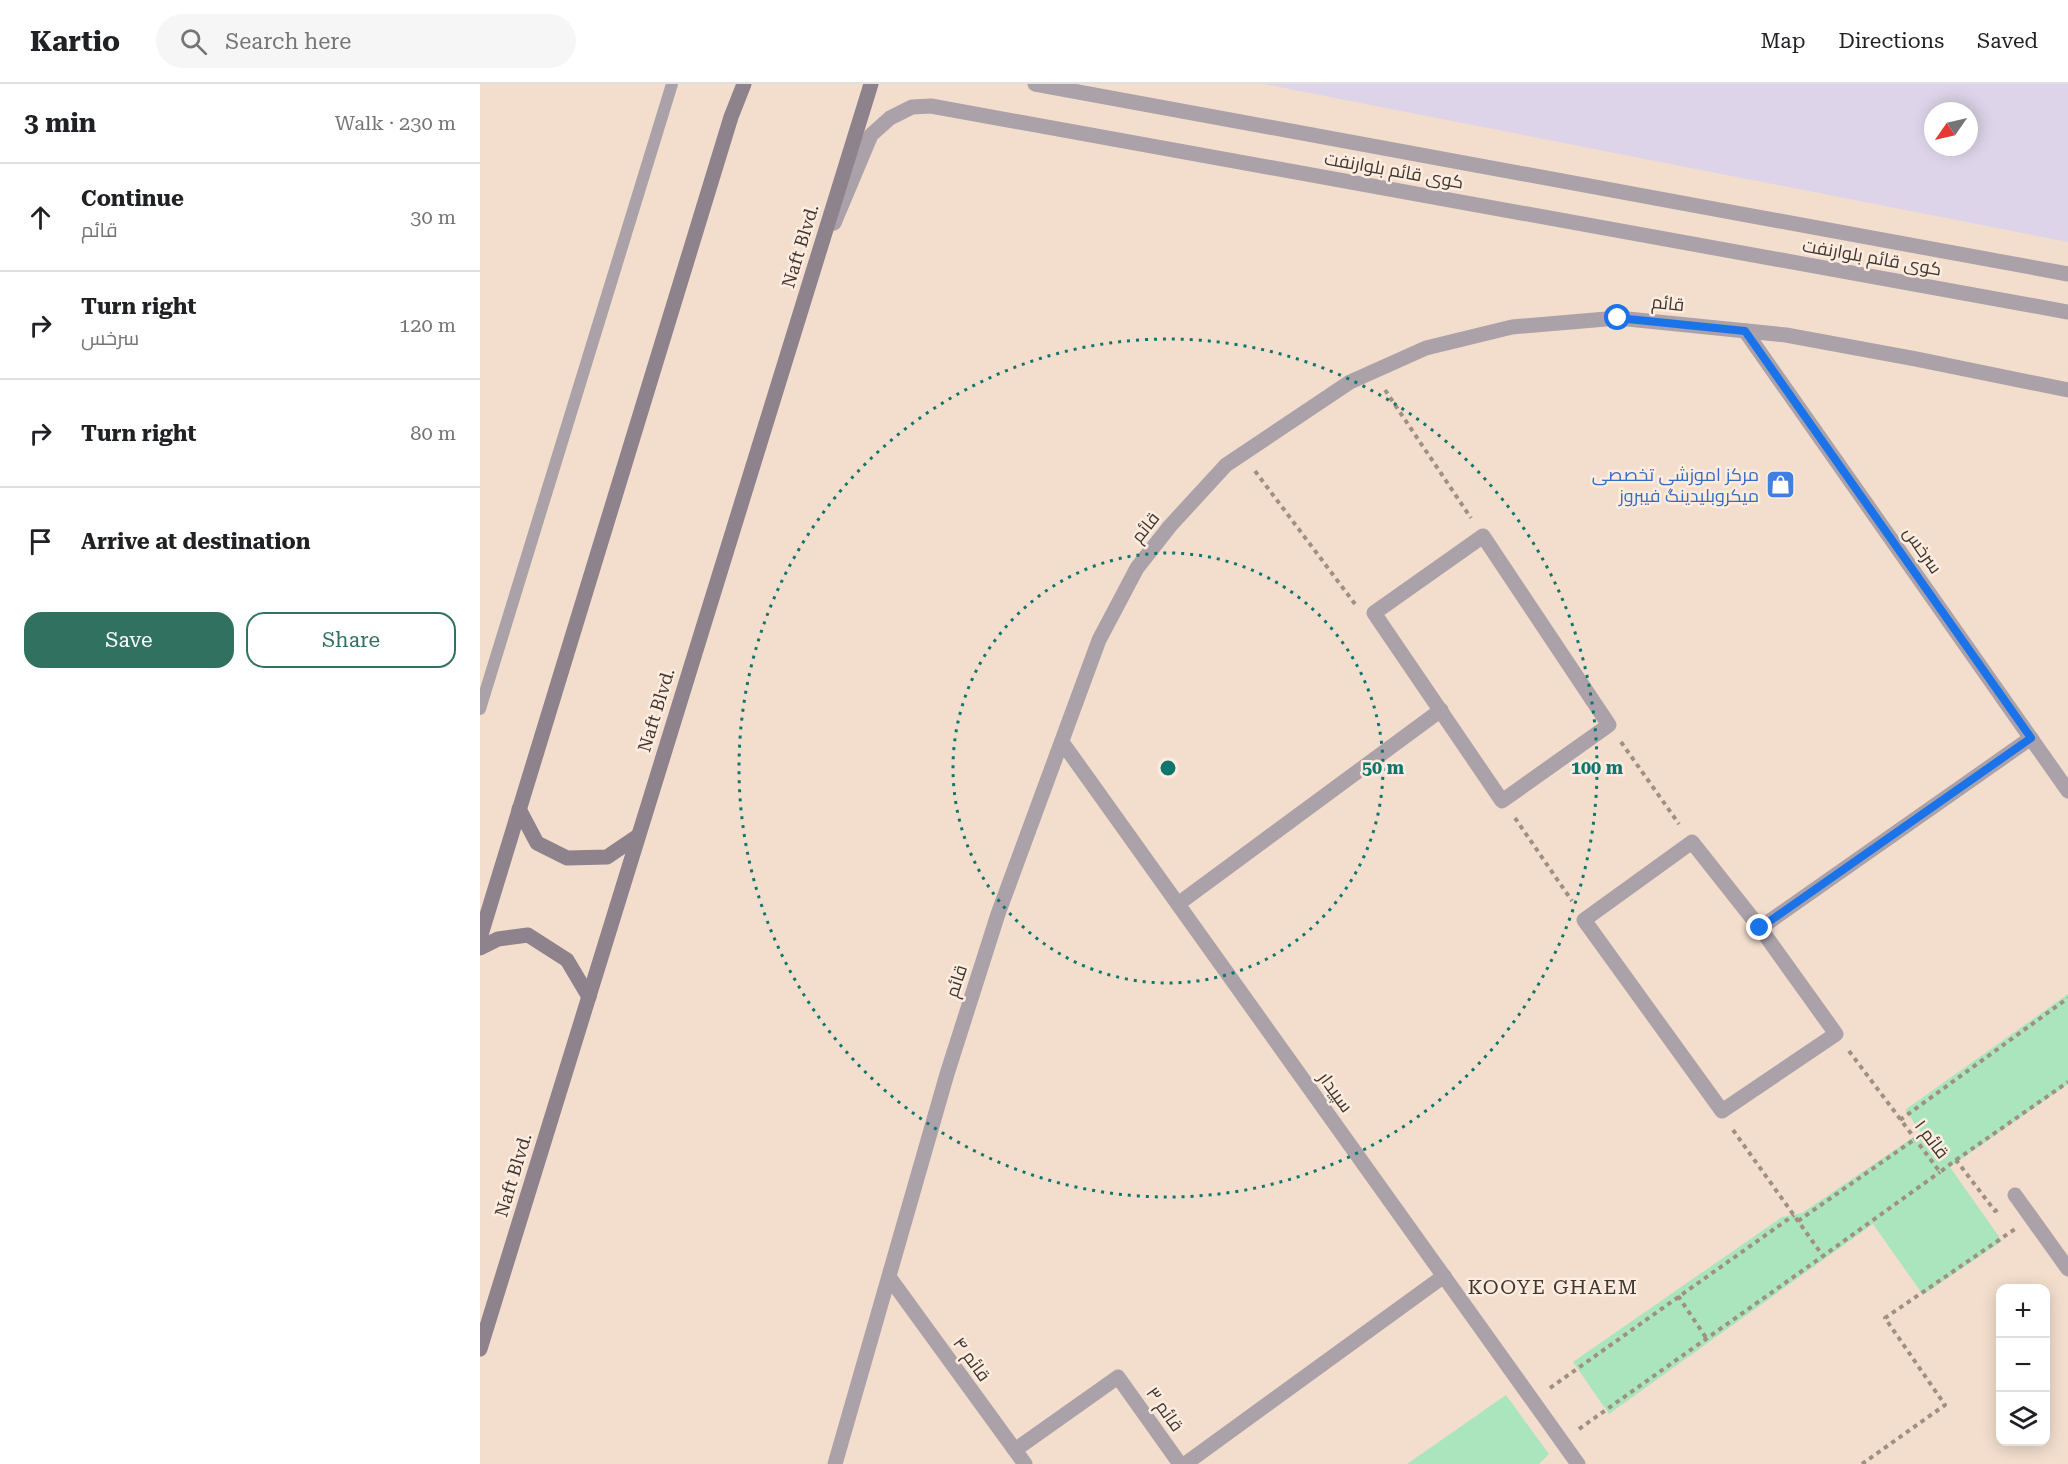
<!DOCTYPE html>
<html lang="en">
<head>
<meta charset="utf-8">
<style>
  :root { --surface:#fff; --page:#f6f6f6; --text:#202124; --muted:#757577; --line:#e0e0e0; --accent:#317160 }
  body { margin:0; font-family:"Roboto Serif",Cairo,serif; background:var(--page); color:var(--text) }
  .controls { position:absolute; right:18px; bottom:18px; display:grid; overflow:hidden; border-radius:12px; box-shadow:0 3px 15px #0003 }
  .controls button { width:54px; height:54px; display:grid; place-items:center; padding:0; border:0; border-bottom:2px solid var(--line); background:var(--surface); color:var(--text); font:30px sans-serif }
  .compass { position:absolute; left:1444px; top:18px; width:54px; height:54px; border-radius:50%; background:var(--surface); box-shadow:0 3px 15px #0003; rotate:236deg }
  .stop { position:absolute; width:18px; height:18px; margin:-14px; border:4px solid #1a73e8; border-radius:50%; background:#fff }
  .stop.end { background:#1a73e8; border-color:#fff; box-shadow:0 2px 6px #0008 }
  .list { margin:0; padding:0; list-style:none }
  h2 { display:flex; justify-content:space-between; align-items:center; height:78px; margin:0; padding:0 24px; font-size:26px }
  h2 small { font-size:20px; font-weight:400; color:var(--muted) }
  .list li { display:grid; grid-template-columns:39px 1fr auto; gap:18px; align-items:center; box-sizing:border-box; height:108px; padding:0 24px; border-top:2px solid var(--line) }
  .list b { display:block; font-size:22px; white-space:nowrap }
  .list p { margin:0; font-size:20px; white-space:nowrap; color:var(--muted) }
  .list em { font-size:20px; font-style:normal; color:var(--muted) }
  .actions { display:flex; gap:12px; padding:18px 24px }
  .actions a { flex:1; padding:14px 0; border:2px solid var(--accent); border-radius:18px; text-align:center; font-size:21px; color:var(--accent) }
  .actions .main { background:var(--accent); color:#fff }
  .icon { flex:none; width:33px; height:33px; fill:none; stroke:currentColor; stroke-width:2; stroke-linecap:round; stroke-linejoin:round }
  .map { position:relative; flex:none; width:1588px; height:1380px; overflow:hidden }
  header { display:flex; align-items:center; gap:36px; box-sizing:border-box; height:84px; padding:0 30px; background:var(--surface); border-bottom:2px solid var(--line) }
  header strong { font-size:28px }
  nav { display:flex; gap:33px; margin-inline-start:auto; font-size:21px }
  .search { width:420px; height:54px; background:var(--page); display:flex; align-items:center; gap:15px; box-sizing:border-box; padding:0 21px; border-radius:33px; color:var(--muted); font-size:22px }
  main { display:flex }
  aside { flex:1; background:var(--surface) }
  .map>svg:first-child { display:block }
  .industrial { fill:#ddd4e9; fill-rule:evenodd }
  .green { fill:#aae5bd }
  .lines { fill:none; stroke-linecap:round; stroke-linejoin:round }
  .path { stroke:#9f9084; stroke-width:4; stroke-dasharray:4.5 4.5; stroke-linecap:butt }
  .service { stroke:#aaa1a9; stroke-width:12 }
  .minor { stroke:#aaa1a9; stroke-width:15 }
  .tertiary { stroke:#aaa1a9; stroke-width:15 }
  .secondary { stroke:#8e828d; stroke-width:15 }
  .route { stroke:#1a73e8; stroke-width:8 }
  .ring { fill:none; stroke:#0f766e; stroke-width:3; stroke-dasharray:3 6 }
  .labels { text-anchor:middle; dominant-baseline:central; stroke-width:5; stroke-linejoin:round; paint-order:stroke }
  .street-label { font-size:18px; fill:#3e362f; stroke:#fdecdf }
  .shop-label { font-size:18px; fill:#366cbe; stroke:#fdecdf; text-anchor:end }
  .neighbourhood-label { font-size:20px; letter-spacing:1.5px; fill:#3e362f; stroke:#fdecdf }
  .centre { fill:#0f766e; stroke:#fdecdf; stroke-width:3 }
  .ring-label { font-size:18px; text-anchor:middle; font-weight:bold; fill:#0f766e; stroke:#fdecdf; stroke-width:5; stroke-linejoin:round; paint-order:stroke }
</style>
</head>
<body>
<header>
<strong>Kartio</strong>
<div class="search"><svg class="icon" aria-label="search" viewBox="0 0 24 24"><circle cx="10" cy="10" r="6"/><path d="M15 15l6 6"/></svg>Search here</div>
<nav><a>Map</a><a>Directions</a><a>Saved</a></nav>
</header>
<main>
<aside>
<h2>3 min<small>Walk · 230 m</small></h2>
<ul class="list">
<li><svg class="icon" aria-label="ahead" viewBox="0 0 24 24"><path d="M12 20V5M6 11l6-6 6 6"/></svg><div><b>Continue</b><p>قائم</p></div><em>30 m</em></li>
<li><svg class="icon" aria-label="right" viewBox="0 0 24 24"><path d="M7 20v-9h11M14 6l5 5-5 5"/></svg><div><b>Turn right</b><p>سرخس</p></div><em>120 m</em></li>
<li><svg class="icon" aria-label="right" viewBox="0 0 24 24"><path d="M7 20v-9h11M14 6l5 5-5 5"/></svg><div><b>Turn right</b></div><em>80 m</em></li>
<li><svg class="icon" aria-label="arrive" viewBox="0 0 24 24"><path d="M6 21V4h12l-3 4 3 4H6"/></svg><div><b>Arrive at destination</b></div></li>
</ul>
<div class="actions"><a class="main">Save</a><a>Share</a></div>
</aside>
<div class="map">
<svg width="1588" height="1380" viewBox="0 0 1588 1380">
  <rect width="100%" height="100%" fill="#f3decd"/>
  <!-- industrial -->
  <path class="industrial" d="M783,0H1588V158ZM1453,27H1489V63H1453Z"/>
  <!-- green -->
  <g class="green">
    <path d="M1588,910V1000L1470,1083L1522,1157L1443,1211L1393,1140L1129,1330L1093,1278L1302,1133L1322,1129L1441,1048L1425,1026Z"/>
    <path d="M1026,1311L1069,1370L1059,1380H927Z"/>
  </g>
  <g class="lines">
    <!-- path -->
    <g class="path">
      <path d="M905,306L991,434"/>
      <path d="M775,387L875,520"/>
      <path d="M1141,658L1199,740"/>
      <path d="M1035,734L1092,817"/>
      <path d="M1369,967L1460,1088L1476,1076L1515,1127L1518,1125"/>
      <path d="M1420,1036L1588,914"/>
      <path d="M1253,1046L1343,1172L1460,1088"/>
      <path d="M1476,1076L1588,998"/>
      <path d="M1318,1137L1435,1055"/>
      <path d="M1198,1212L1227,1255"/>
      <path d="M1070,1304L1314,1131"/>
      <path d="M1099,1345L1343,1172"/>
      <path d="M1382,1380L1465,1321L1405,1234L1535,1145"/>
    </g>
    <!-- service -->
    <path class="service" d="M0,625L192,0"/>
    <!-- minor -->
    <g class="minor">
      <path d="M1265,247L1588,707"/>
      <path d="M1003,452L1129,641L1022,717L894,529Z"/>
      <path d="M582,658L1098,1380"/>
      <path d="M1212,758L1280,844L1356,950L1242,1027L1104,836Z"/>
      <path d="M698,820L961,626"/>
      <path d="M1280,844L1551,654"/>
      <path d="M1535,1111L1588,1185"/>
      <path d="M409,1193L545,1380"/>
      <path d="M535,1366L638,1293L700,1380"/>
      <path d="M355,1380L467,990L518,830L619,556L657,484L690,442L746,381L870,298L946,264L1032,243L1138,234L1306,251L1436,275L1588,306"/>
      <path d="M705,1380L964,1192"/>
    </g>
    <!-- tertiary -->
    <g class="tertiary">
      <path d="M555,0L1588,190"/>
      <path d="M354,139L391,51L410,34L432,23L451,22L1588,228"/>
    </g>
    <!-- secondary -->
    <g class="secondary">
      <path d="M39,725L57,759L87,774L127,773L158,752"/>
      <path d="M0,854L251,33L264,0"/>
      <path d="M0,864L18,855L48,851L87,876L109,913"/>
      <path d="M0,1265L391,0"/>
    </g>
  </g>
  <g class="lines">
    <!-- route -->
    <path class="route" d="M1138,234L1265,247L1551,654L1280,844"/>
  </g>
  <!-- distance rings -->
  <g class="ring">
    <circle cx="688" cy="684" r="215"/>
    <circle cx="688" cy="684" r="429"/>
  </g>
  <!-- icons -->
  <defs>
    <symbol id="shop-square" viewBox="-11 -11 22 22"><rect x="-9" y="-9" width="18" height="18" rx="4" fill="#3f7fe0" stroke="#fdecdf"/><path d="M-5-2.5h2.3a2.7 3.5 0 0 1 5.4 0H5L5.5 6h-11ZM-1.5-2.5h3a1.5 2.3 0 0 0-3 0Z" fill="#fff"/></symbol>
  </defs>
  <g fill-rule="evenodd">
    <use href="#shop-square" x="1284" y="384" width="33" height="33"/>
  </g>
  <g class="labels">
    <!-- street labels -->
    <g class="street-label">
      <text transform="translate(914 86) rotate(10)">کوی قائم بلوارنفت</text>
      <text transform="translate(320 162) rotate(-73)">Naft Blvd.</text>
      <text transform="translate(1392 173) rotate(10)">کوی قائم بلوارنفت</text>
      <text transform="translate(1188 219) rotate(6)">قائم</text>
      <text transform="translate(665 443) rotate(-51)">قائم</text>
      <text transform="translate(1443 466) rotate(55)">سرخس</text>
      <text transform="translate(176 626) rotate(-73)">Naft Blvd.</text>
      <text transform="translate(476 897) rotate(-72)">قائم</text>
      <text transform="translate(856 1008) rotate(54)">سپیدار</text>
      <text transform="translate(1452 1055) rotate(53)">قائم ۱</text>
      <text transform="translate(33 1091) rotate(-73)">Naft Blvd.</text>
      <text transform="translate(492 1275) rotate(54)">قائم ۴</text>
      <text transform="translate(685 1325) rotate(55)">قائم ۳</text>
    </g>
    <!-- shop labels -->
    <g class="shop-label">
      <text x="1279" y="390">مرکز اموزشی تخصصی<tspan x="1279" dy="21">میکروبلیدینگ فیبروز</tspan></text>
    </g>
    <!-- neighbourhood labels -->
    <g class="neighbourhood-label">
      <text x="1073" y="1203">KOOYE GHAEM</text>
    </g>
  </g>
  <circle cx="688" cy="684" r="9" class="centre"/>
  <g class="ring-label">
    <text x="903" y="690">50 m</text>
    <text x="1117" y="690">100 m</text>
  </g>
</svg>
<div class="controls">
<button>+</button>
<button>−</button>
<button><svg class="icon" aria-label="layers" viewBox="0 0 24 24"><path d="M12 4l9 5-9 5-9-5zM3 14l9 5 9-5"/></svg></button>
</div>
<svg class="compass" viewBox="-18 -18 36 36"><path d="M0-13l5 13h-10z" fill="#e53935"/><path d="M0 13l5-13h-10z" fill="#757577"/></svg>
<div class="stop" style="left:1138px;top:234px"></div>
<div class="stop end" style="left:1280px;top:844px"></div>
</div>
</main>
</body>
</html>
